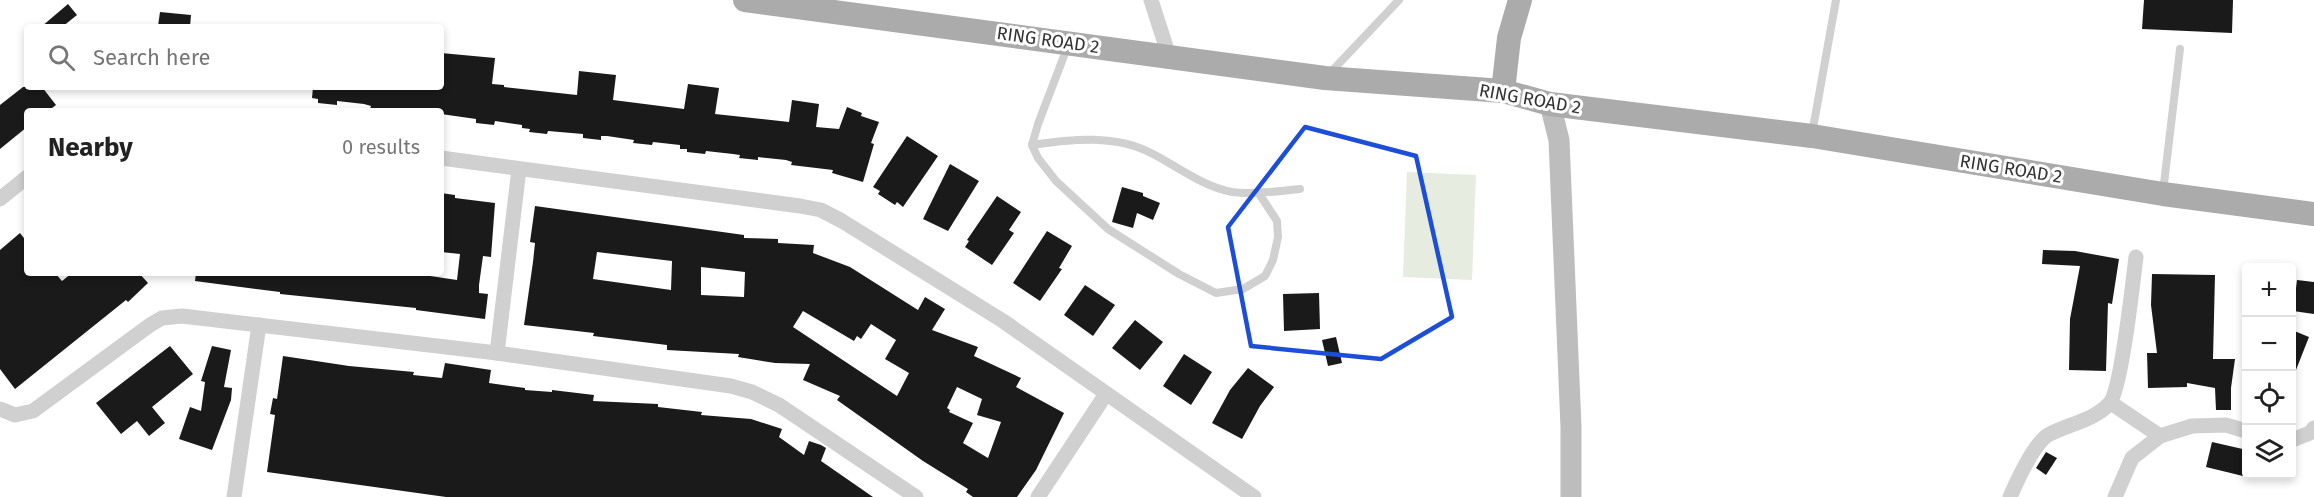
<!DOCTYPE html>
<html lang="en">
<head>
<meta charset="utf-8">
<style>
  :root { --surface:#fff; --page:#f6f6f6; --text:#222; --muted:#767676; --line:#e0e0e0 }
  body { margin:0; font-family:"Fira Sans",sans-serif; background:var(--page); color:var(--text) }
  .controls { position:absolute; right:18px; bottom:18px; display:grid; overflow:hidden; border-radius:6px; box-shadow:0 3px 9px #0003 }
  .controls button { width:54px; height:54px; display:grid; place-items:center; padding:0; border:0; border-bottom:2px solid var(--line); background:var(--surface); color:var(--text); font:30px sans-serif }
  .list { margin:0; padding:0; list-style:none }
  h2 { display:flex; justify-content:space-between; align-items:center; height:78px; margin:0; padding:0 24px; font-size:26px }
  h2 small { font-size:20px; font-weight:400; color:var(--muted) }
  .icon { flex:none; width:33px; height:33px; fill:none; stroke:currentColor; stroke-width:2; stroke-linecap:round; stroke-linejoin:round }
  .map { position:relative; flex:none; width:2314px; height:497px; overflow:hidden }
  .search { position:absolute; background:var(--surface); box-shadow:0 3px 9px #0003; left:24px; top:24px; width:420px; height:66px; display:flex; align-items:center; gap:15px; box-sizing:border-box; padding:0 21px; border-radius:6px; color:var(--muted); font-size:22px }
  .panel { position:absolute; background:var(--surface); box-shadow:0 3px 9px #0003; left:24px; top:108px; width:420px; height:168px; border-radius:6px }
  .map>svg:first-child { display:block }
  .green { fill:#e6ecdf }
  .building { fill:#1a1a1a; fill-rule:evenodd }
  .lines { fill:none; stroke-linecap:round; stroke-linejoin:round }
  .lane { stroke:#d0d0d0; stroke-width:8 }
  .street { stroke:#d0d0d0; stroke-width:15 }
  .secondary { stroke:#bdbdbd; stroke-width:21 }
  .primary { stroke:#ababab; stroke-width:24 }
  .marked { fill:none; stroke:#1d4ed8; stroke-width:4.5; stroke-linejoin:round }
  .labels { text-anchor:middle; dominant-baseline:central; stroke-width:6; stroke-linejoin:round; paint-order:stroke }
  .street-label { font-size:18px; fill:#333; stroke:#fff }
</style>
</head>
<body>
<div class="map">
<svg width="2314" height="497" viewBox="0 0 2314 497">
  <rect width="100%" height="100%" fill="#fff"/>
  <!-- green -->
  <path class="green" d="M1407,172L1476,175L1472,280L1403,277Z"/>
  <!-- building -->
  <g class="building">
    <path d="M2144,0H2233L2232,33L2142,29Z"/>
    <path d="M68,4L77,15L62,27H41Z"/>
    <path d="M160,12L191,15L190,27L158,26Z"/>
    <path d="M441,53L495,58L492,84L504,85V87L577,95L579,71L616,75L613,100L684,109L688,84L719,88L715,114L789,122L792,100L819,104L816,127L839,129L847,107L862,113L861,116L879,122L871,143L874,144L863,182L832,173L833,170L791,165L792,162L786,160L758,157V160L739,158L740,155L733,154L706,151L705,154L687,152V149H680V145L653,142L652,145L633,143L634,140L607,136H601V140L583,138V134L548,131L547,134L529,132L530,129L522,128V125L495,121L494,125L476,123V119L441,114V111L390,108L389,111L370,109L371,106L364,104L337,101V105L318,103V99L312,98L313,87H441Z"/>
    <path d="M23,87H42L56,105L48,111H27V127L0,149V105Z"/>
    <path d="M907,136L938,156L903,207L897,202L895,205L878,194L880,191L873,187Z"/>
    <path d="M950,164L979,181L948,231L923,219Z"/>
    <path d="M1122,187L1143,193V196L1160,203L1153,220L1137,213L1133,228L1112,222Z"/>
    <path d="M441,193L455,195V198L495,203L491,257L483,256L479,285V293L488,294L485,319L416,310V308L280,294V292L195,281L196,273H410L457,280L460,254L441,252Z"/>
    <path d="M997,196L1021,212L1009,230L1014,233L992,265L965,247L969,241L967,240Z"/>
    <path d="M535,206L744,235V238L778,239V243L814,245L813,253L850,267L918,310L925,297L945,309L932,330L978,347L974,356L1021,378L1016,387L1064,413L1036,470L1017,497H973L966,492L968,489L923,461L837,400L840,396L803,380L810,364L775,363L738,357L739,354L667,350V345L593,336L594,333L524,325L533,262L535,243L530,242ZM597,252L672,261L671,290L593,279ZM701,267L745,272L744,297L701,295ZM803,311L854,341L857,336L861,339L871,324L896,340L885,359L909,373L897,396L793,327ZM957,387L982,399L977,415L1001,422L988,458L963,443L973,423L949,412L950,410L947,408Z"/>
    <path d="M1047,231L1072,246L1059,268L1062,269L1040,301L1013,283Z"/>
    <path d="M20,233L27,242V273H55L62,281L72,273H139L148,283L128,302L126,300L15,389L0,369V250Z"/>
    <path d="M2043,250L2075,251L2119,259L2112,304L2108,303L2106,371L2069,370L2070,319L2080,266L2042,264Z"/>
    <path d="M2152,274L2215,275L2213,359H2235L2231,388V410H2216L2215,388L2187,383V387L2148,388L2147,353H2157L2151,305Z"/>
    <path d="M2297,280L2314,282V314L2293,311Z"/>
    <path d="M1085,285L1115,305L1093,336L1064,315Z"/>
    <path d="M1319,293L1320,329L1284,331L1283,294Z"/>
    <path d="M1135,320L1163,342L1140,370L1112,348Z"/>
    <path d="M2292,330L2309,337L2292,380Z"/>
    <path d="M1336,337L1342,363L1328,366L1322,340Z"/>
    <path d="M170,346L193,374L152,407L165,423L149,436L137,421L121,434L96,403Z"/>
    <path d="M212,346L231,350L224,387L232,388L231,400L212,450L179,439L190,407L201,411L205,382L201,381Z"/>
    <path d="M1184,354L1212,372L1191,405L1163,386Z"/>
    <path d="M283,356L349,366L414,372L413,375L442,378L445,363L491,370L489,383L525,388V390L552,392V390L594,395L593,401L658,404V407L702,412L701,415L751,419L782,429L779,437L804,455L809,441L821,445L826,448L821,461L873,497H446L267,472L275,415L270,414L273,398L277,399Z"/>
    <path d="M1248,368L1274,387L1260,406L1242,439L1212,423L1230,390Z"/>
    <path d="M2212,442L2247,450V477L2206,467Z"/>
    <path d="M2046,452L2057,458L2046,475L2036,468Z"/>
  </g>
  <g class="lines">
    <!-- lane -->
    <g class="lane">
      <path d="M1067,48L1038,124L1032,145L1038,158L1056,181L1108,229L1179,274L1216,293L1243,289L1265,276L1273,260L1278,237L1277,221L1258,192"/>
      <path d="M1330,73L1399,0"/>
      <path d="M1812,134L1836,0"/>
      <path d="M1032,145C1072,139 1116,134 1153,154C1178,167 1204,187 1232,192C1254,195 1278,191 1300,189"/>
      <path d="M2163,192L2180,49"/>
    </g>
    <!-- street -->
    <g class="street">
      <path d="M1151,0L1169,56"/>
      <path d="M441,158L800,206L821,210L842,221L1003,321L1254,497"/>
      <path d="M0,199L27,177"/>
      <path d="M497,353L519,169"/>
      <path d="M2111,403L2160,436"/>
      <path d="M0,409L15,415L33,411L150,325L162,318L182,316L497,353L731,386L752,392L779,405L916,497"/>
      <path d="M2292,440L2310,433L2314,428"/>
      <path d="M234,497L259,325"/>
      <path d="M1038,497L1106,394"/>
      <path d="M2010,497C2017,481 2034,444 2048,435C2068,424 2093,421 2109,404C2121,392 2133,281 2136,257"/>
      <path d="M2115,497L2132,458L2160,436L2192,426L2226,425L2246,431"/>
    </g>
    <!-- secondary -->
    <path class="secondary" d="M1550,104L1559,140L1571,427V497"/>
    <!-- primary -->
    <g class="primary">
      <path d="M745,0L1325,78L1503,91L1550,104L1812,136L2163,194L2314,214"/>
      <path d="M1503,91L1509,38L1520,0"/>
    </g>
  </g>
  <!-- marked area -->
  <path class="marked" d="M1305,127L1416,156L1452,317L1381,359L1251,346L1228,227Z"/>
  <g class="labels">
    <!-- street labels -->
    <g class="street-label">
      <text transform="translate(1048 40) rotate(8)">RING ROAD 2</text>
      <text transform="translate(1530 99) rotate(10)">RING ROAD 2</text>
      <text transform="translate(2011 169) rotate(9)">RING ROAD 2</text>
    </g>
  </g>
</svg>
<div class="controls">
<button>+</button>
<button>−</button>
<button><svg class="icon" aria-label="locate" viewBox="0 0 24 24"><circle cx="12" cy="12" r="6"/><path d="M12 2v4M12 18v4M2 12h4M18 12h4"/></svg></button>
<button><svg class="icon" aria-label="layers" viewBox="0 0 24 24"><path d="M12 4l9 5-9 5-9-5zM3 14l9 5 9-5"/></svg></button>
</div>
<div class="search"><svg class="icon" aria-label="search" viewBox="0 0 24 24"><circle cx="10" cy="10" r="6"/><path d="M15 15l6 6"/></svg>Search here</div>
<section class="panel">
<h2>Nearby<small>0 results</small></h2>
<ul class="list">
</ul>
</section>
</div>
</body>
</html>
